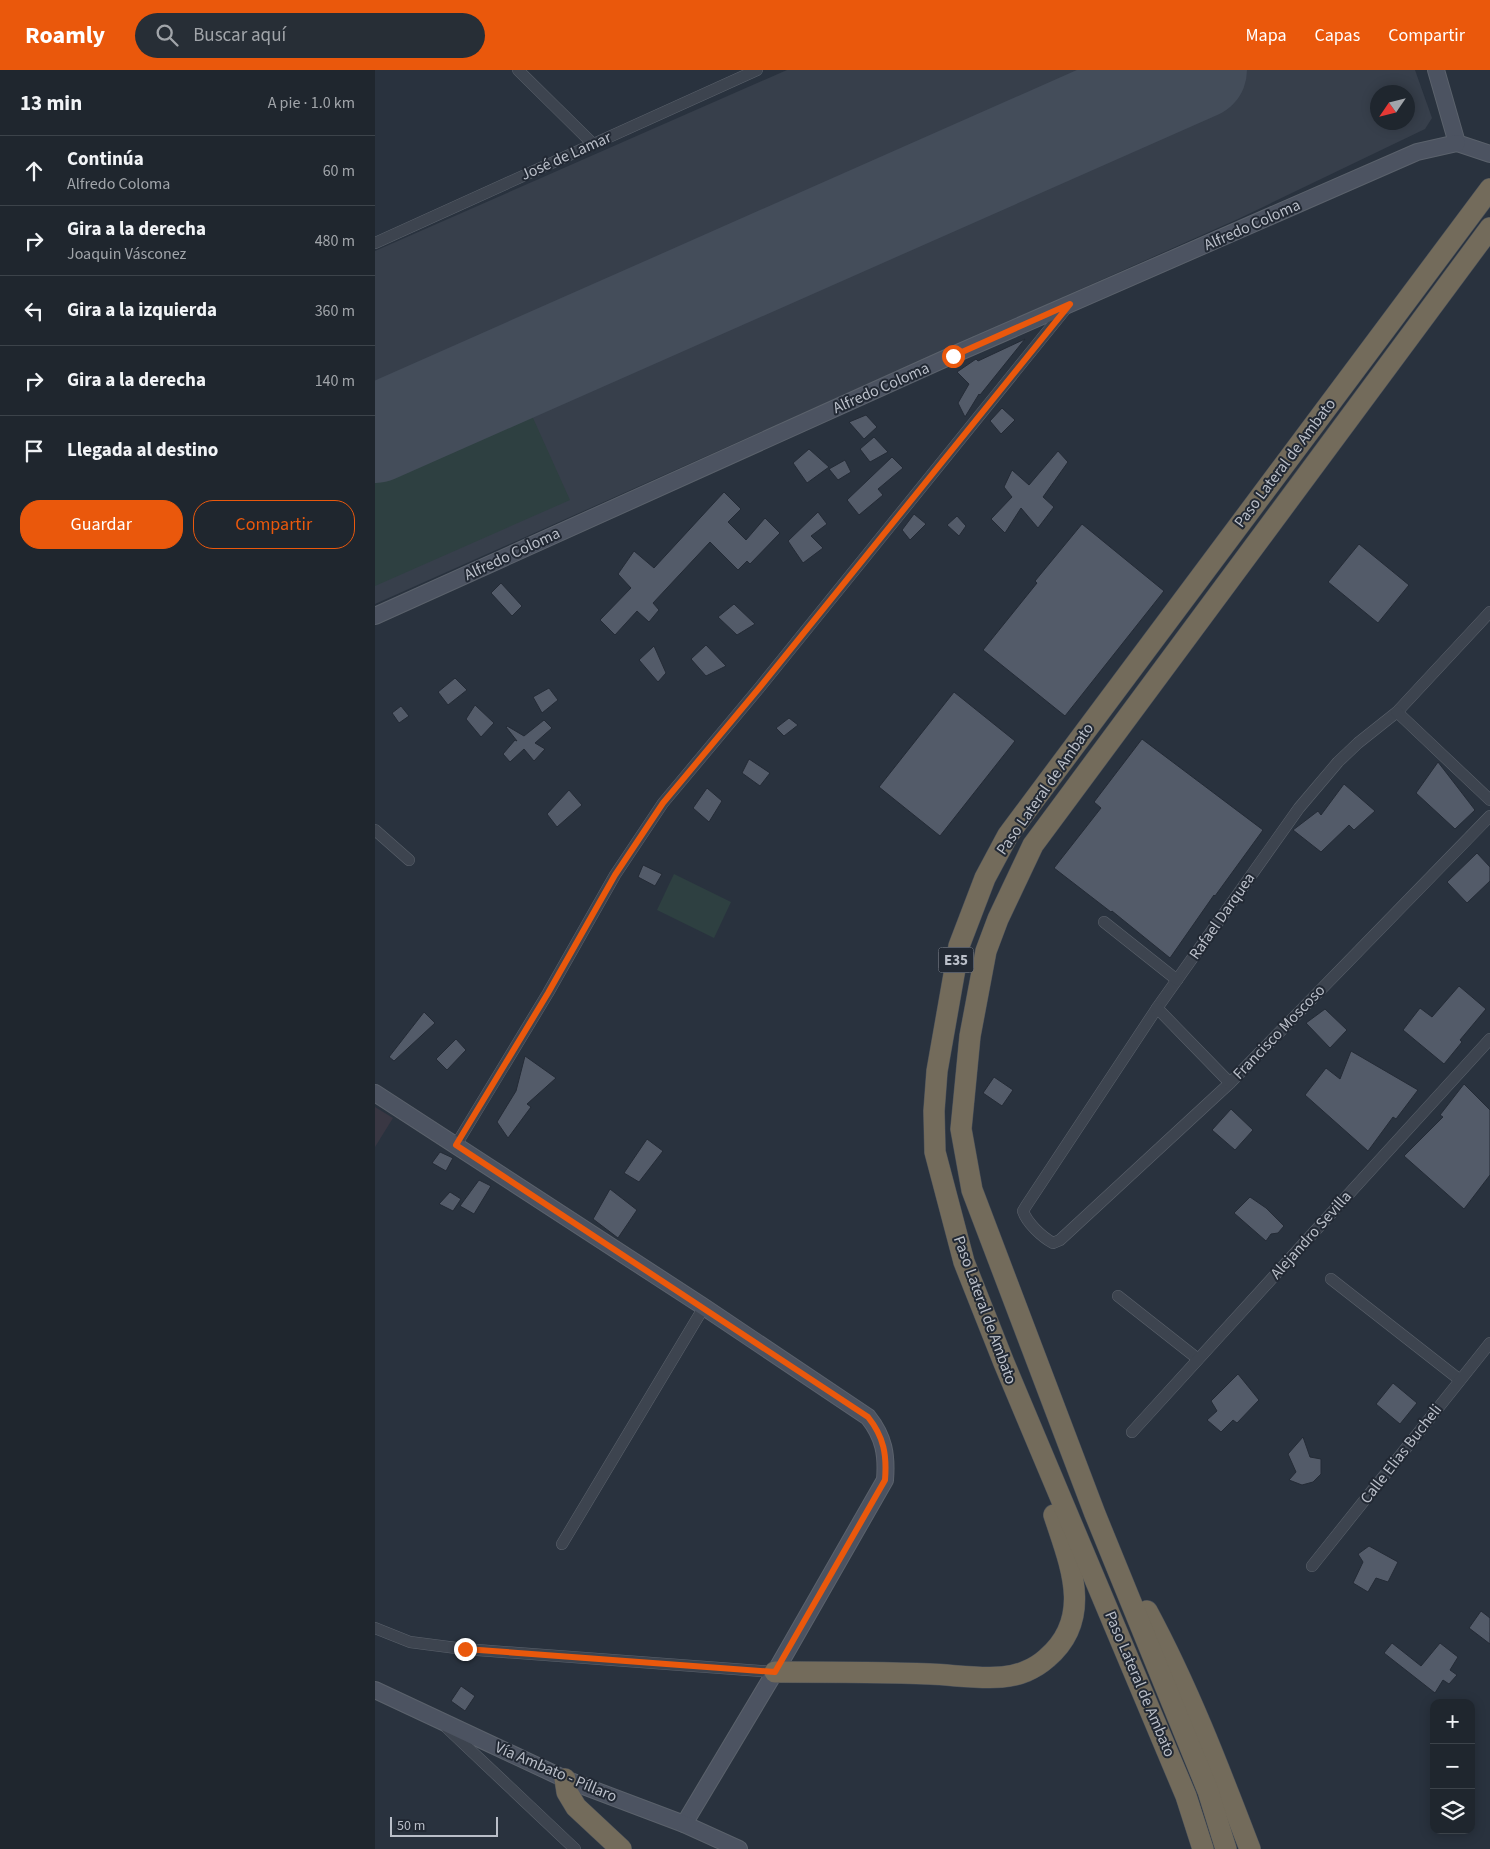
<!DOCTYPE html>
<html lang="es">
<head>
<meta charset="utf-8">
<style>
  :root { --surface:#1f262e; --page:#272e36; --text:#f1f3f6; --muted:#a1a5aa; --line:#3c434a; --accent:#ea580c }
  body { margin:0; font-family:"Source Sans 3",sans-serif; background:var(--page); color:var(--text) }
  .controls { position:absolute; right:15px; bottom:15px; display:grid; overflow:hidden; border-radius:10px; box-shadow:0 2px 12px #0003 }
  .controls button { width:45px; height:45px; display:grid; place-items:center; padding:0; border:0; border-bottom:1px solid var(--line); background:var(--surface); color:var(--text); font:25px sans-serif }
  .compass { position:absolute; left:995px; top:15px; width:45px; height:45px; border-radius:50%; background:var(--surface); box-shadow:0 2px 12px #0003; rotate:235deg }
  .scale { position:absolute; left:15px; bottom:12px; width:108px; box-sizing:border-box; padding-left:5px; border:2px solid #babfc9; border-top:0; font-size:14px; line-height:18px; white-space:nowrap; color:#babfc9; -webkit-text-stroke:4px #222934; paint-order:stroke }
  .stop { position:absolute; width:15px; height:15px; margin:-11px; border:4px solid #ea580c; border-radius:50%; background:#fff }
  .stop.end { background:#ea580c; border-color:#fff; box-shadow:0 1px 5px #0008 }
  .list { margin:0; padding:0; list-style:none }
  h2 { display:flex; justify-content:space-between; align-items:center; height:65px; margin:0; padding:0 20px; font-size:21px }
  h2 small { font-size:16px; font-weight:400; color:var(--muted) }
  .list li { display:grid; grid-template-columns:32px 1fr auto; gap:15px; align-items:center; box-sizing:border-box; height:70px; padding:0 20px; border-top:1px solid var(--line) }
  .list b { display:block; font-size:19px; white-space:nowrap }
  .list p { margin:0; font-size:16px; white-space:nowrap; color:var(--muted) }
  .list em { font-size:16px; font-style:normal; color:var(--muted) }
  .actions { display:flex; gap:10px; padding:15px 20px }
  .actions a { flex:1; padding:11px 0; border:1px solid var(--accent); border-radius:20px; text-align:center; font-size:18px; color:var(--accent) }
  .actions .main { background:var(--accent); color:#fff }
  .icon { flex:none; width:28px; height:28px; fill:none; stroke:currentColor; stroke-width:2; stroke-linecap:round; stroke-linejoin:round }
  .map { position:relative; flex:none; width:1115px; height:1779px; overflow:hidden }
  header { display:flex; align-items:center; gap:30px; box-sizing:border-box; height:70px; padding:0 25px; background:var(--accent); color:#fff }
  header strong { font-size:24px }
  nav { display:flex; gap:28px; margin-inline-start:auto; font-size:18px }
  .search { width:350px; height:45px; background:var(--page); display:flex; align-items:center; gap:12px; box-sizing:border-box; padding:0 18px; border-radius:28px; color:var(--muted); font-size:19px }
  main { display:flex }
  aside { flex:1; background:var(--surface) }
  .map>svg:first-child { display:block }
  .medical { fill:#393743 }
  .airport { fill:#373f4b; fill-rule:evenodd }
  .green { fill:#2e4041 }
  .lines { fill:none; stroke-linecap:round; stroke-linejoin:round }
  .runway { stroke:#444d5a; stroke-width:98 }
  .building { fill:#535b69; stroke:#242b36 }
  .street-casing { stroke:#5b626c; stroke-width:12 }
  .secondary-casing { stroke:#5b626c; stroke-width:18 }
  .highway-casing { stroke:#484f59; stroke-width:22 }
  .street { stroke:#3d444f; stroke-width:11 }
  .secondary { stroke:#4c5361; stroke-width:16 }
  .highway { stroke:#736b5b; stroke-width:21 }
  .route { stroke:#ea580c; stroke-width:6 }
  .labels { text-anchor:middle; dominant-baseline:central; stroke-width:4; stroke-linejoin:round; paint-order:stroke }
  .shield { fill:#222934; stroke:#8c929c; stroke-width:1 }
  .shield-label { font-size:15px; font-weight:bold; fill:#babfc9 }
  .street-label { font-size:16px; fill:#babfc9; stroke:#222934 }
</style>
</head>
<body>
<header>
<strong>Roamly</strong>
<div class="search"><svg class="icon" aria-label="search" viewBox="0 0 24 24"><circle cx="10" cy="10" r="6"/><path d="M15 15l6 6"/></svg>Buscar aquí</div>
<nav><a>Mapa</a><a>Capas</a><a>Compartir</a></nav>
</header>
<main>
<aside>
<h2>13 min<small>A pie · 1.0 km</small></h2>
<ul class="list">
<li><svg class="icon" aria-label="ahead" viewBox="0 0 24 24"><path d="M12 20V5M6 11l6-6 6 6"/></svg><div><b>Continúa</b><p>Alfredo Coloma</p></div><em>60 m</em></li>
<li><svg class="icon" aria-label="right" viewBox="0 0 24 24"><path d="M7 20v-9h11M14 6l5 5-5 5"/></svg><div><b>Gira a la derecha</b><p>Joaquin Vásconez</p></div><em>480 m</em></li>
<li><svg class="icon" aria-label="left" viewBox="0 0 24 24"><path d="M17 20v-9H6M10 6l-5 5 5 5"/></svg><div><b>Gira a la izquierda</b></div><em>360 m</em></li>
<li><svg class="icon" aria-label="right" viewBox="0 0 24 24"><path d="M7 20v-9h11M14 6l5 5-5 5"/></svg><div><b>Gira a la derecha</b></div><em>140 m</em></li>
<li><svg class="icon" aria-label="arrive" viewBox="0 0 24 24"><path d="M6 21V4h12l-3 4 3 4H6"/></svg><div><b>Llegada al destino</b></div></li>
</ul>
<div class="actions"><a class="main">Guardar</a><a>Compartir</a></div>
</aside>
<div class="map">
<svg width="1115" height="1779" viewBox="0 0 1115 1779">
  <rect width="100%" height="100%" fill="#29323e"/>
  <!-- medical -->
  <path class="medical" d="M0,1037L18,1048L0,1077Z"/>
  <!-- airport -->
  <path class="airport" d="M412,0H1040L1057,48L1050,59L863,149L0,534V181ZM1002,22H1032V52H1002Z"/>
  <!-- green -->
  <g class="green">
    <path d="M149,328L195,430L0,516V395Z"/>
    <path d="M299,804L356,832L339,868L282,840Z"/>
  </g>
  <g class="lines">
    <!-- runway -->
    <path class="runway" d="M0,364L823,0"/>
  </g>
  <!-- building -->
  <g class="building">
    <path d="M650,269L605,325L604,324L590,347L583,333L594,314L582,302L601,289L603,291Z"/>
    <path d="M627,338L640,350L626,364L615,351Z"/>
    <path d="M491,345L502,357L489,369L474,352Z"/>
    <path d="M499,367L513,382L495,392L485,379Z"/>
    <path d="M434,379L454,397L432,413L418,393Z"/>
    <path d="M683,381L693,392L668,427L679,437L663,458L646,438L630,463L616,449L637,427L629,417L637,400L654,415Z"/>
    <path d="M517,387L528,398L503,419L508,425L484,445L472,430Z"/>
    <path d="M470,390L476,402L463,410L454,399Z"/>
    <path d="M349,422L366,439L353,452L371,470L390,448L405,463L375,494L372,491L363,500L335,472L278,533L284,540L274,552L262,541L240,565L225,550L256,518L243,504L259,481L279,498Z"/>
    <path d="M443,442L452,454L436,466L448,478L428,493L413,471Z"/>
    <path d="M539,444L551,454L535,470L527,460Z"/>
    <path d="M582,446L591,456L584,466L572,455Z"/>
    <path d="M707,454L789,521L690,646L608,580L662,513L660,511Z"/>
    <path d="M984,474L1034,515L1003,553L953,512Z"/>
    <path d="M126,513L147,536L137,546L116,523Z"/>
    <path d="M359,534L380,554L362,565L343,547Z"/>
    <path d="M331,575L351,596L331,606L316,589Z"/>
    <path d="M279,576L291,603L283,612L264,590Z"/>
    <path d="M80,608L92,620L73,635L63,622Z"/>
    <path d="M174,618L183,630L167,643L158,627Z"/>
    <path d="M579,622L640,671L565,766L504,717Z"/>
    <path d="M100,635L119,653L106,667L91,649Z"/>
    <path d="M26,636L34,646L24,653L17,643Z"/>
    <path d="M414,648L423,655L409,666L401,658Z"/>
    <path d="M169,650L177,658L160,673L170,679L159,691L149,679L135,692L128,684L140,670L142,671L131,657L132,656L149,666Z"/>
    <path d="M767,669L888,760L840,826L839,825L795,888L737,841L736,842L679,798L726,738L719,732Z"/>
    <path d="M374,689L395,703L385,716L367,703Z"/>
    <path d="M1063,692L1100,740L1080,759L1041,723Z"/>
    <path d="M969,714L1000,741L979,760L974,755L946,782L918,760L943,741L946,745Z"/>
    <path d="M332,718L347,731L334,752L318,738Z"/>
    <path d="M194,720L207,735L182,757L172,744Z"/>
    <path d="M1102,783L1115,797V811L1092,833L1072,812Z"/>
    <path d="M268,795L287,804L280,816L263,807Z"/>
    <path d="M1084,916L1111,939L1085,970L1087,972L1069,994L1028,960L1045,938L1057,947Z"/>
    <path d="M950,939L972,960L955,978L931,953Z"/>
    <path d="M49,942L60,953L19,991L14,987Z"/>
    <path d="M81,969L91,980L72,1000L61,989Z"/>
    <path d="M976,981L1043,1020L1021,1049L1018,1047L993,1081L930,1025L951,998L965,1009Z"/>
    <path d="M150,986L181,1008L152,1034L156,1037L133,1068L122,1052L141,1021Z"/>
    <path d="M619,1007L638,1020L627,1036L608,1023Z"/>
    <path d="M1089,1014L1115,1040V1105L1089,1139L1029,1086L1068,1047L1065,1045Z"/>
    <path d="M856,1039L878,1060L860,1080L837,1060Z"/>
    <path d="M272,1069L288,1081L264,1112L249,1103Z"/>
    <path d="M65,1082L78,1088L71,1101L57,1093Z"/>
    <path d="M104,1110L116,1116L99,1144L85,1136Z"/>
    <path d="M235,1119L262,1140L243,1168L218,1149Z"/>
    <path d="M75,1122L86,1129L78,1141L64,1134Z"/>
    <path d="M875,1127L891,1138L909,1156L903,1163L896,1164L891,1171L859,1143Z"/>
    <path d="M863,1304L884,1330L862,1353L858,1350L846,1362L832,1350L842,1341L836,1331Z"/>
    <path d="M1018,1313L1042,1333L1025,1354L1001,1334Z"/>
    <path d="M928,1367L935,1387L946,1389V1404L938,1412L927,1415L914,1410L921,1402L913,1384Z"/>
    <path d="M994,1476L1023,1492L1013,1512L1001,1508L993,1522L978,1513L988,1492L983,1484Z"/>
    <path d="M1106,1541L1115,1548V1574L1094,1558Z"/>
    <path d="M1017,1573L1046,1596L1065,1573L1083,1587L1075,1600L1082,1605L1074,1614L1068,1610L1060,1623L1009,1583Z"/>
    <path d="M86,1616L100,1626L90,1641L76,1631Z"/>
  </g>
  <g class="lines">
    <defs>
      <g id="street">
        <path d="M143,0L218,74"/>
        <path d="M0,173L382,0"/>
        <path d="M1115,542L1022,642L983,673L963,692L924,738L782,938L651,1136L648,1141C652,1153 667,1167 678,1173L685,1170L855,1013L1115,746"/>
        <path d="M1022,642L1115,730"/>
        <path d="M0,760L34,790"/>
        <path d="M729,852L802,910"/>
        <path d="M782,938L855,1013"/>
        <path d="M81,1075L173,923L240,805L288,733L385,617L693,236"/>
        <path d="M956,1209L1085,1310"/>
        <path d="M743,1226L823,1289"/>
        <path d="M757,1362L1115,969"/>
        <path d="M187,1474L329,1237"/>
        <path d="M937,1496L1115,1273"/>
        <path d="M0,1558L35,1572L89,1579L400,1602"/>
        <path d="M72,1658L200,1779"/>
      </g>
      <g id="secondary">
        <path d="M1061,0L1082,73"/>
        <path d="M1082,73L1115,84"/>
        <path d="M0,546L578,285L1042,82L1082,73"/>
        <path d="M0,1023L329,1237L493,1347C509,1367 512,1385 510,1410L400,1602L309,1754"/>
        <path d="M0,1620L190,1709L309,1754L364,1779"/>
      </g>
      <g id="highway">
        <path d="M772,1541C813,1617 844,1698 875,1779"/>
        <path d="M400,1602C452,1602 504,1602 555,1604C579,1605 604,1609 627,1607C643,1606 660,1599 672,1588C719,1548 695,1494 679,1445"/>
        <path d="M190,1709L192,1722L201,1737L246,1779"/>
        <path d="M828,1779L811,1726L629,1293L589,1192L560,1082L559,1041L562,1001L584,876L610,808L633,765L1115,119"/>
        <path d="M851,1779L833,1721L720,1444L597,1120L586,1059L595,966L611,881L623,849L658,775L1115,158"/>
      </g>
    </defs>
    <!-- street casing -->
    <use href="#street" class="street-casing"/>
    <!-- secondary casing -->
    <use href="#secondary" class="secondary-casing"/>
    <!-- highway casing -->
    <use href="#highway" class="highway-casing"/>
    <!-- street -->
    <use href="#street" class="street"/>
    <!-- secondary -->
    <use href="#secondary" class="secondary"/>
    <!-- highway -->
    <use href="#highway" class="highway"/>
  </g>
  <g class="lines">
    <!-- route -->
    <path class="route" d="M90,1579L400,1602L510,1410C512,1385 509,1367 493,1347L81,1075L173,923L240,805L288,733L385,617L695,234L578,286"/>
  </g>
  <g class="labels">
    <!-- shield labels -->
    <rect class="shield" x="563.5" y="877.5" width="35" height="25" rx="4"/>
    <g class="shield-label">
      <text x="581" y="890">E35</text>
    </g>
    <!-- street labels -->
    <g class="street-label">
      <text transform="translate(191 86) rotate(-24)">José de Lamar</text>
      <text transform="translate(877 155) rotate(-24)">Alfredo Coloma</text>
      <text transform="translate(506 318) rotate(-24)">Alfredo Coloma</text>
      <text transform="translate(910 393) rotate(-53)">Paso Lateral de Ambato</text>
      <text transform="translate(137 484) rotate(-25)">Alfredo Coloma</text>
      <text transform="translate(670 719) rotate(-55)">Paso Lateral de Ambato</text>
      <text transform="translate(847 846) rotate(-55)">Rafael Darquea</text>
      <text transform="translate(904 962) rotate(-46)">Francisco Moscoso</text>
      <text transform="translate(936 1165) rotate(-48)">Alejandro Sevilla</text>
      <text transform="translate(610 1240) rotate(70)">Paso Lateral de Ambato</text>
      <text transform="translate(1026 1384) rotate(-52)">Calle Elias Bucheli</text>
      <text transform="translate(765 1614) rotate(67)">Paso Lateral de Ambato</text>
      <text transform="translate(181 1702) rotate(23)">Vía Ambato - Píllaro</text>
    </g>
  </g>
</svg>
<div class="controls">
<button>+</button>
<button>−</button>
<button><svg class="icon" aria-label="layers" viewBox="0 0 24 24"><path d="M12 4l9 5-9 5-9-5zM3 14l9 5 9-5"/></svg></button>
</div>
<svg class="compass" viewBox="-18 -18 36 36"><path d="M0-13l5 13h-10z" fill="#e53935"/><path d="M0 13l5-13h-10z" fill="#a1a5aa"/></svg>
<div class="scale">50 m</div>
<div class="stop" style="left:578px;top:286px"></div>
<div class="stop end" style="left:90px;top:1579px"></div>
</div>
</main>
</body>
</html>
